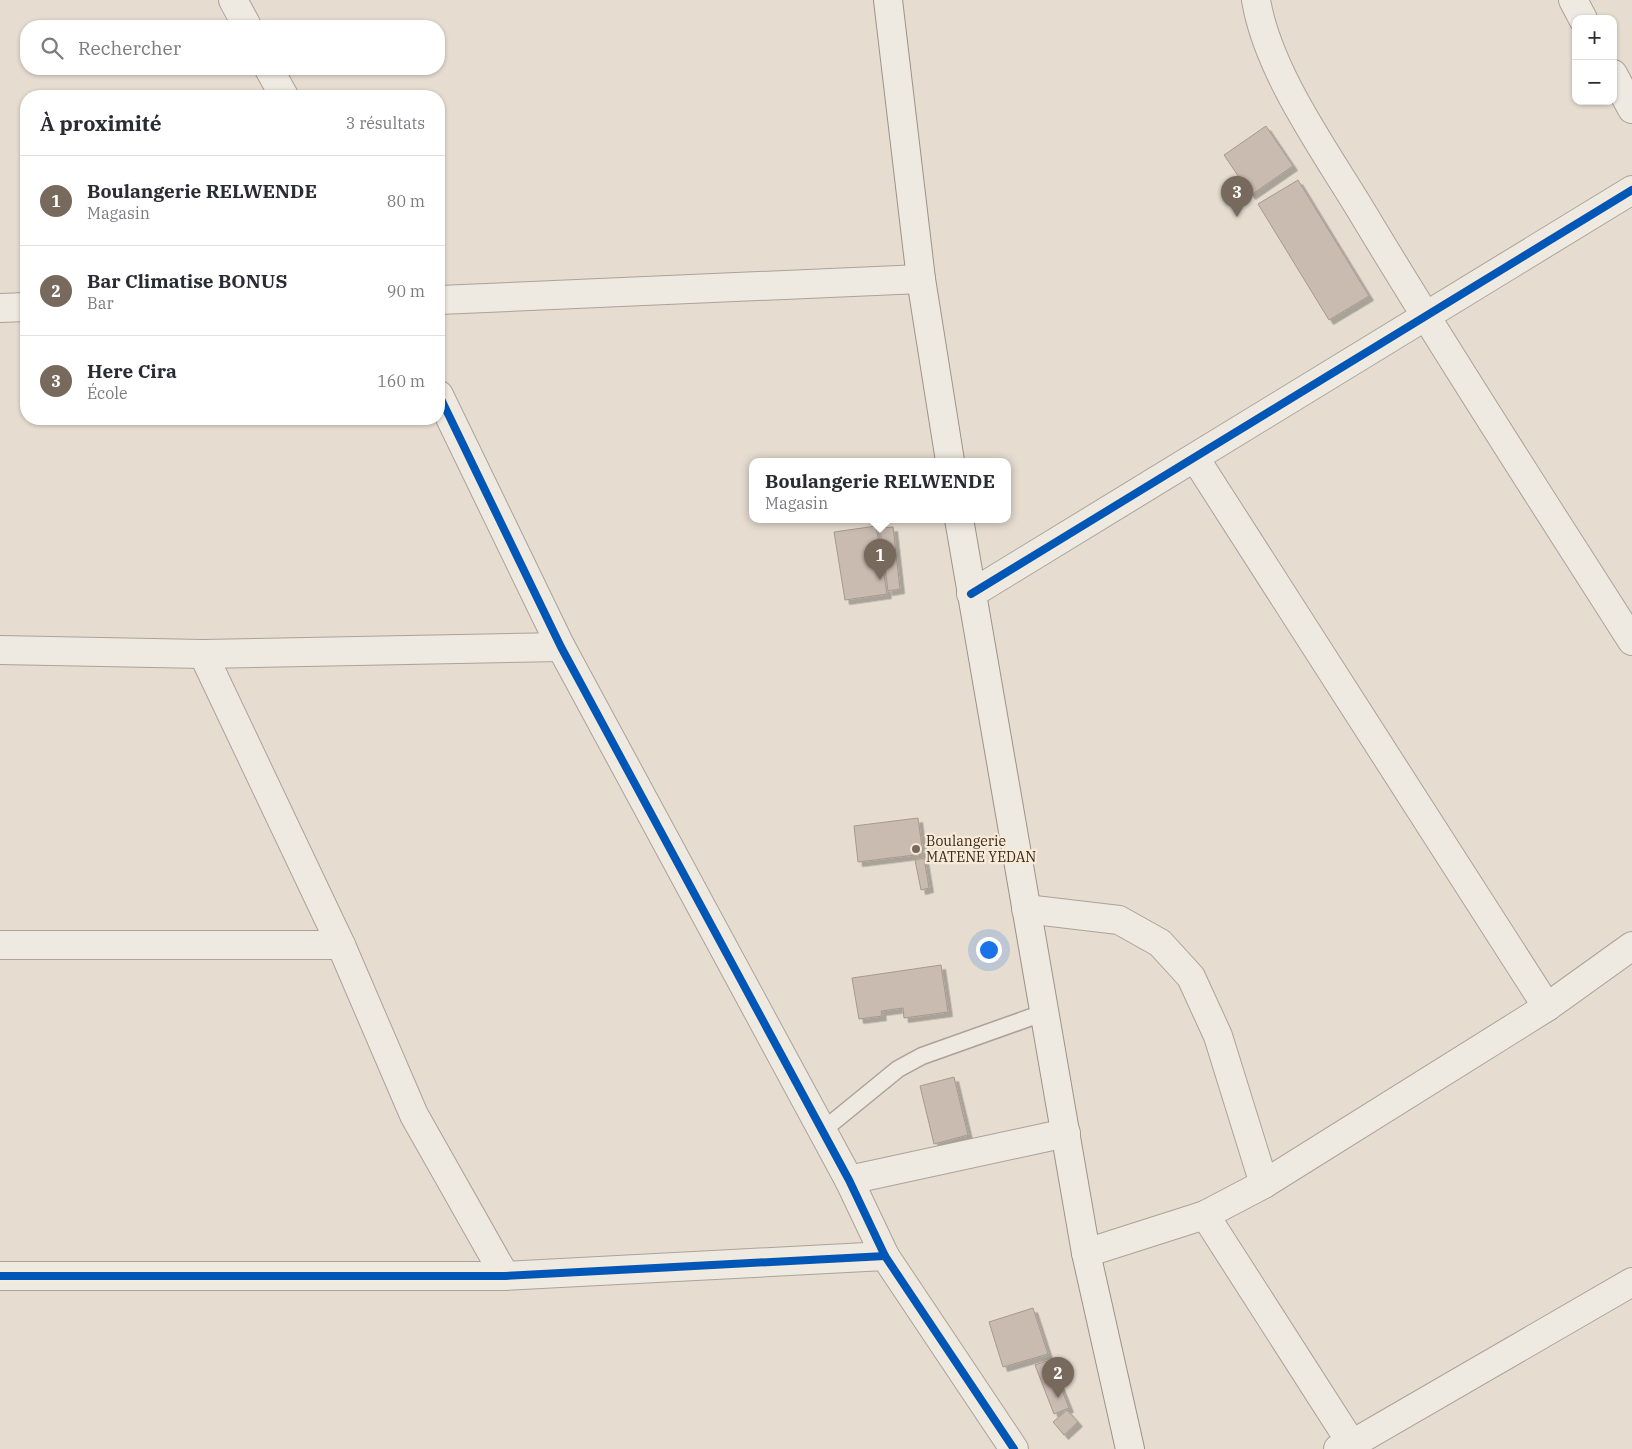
<!DOCTYPE html>
<html lang="fr">
<head>
<meta charset="utf-8">
<style>
  :root { --surface:#fff; --page:#f2f2f3; --text:#2b2b33; --muted:#7c7c81; --line:#e1e1e2; --accent:#78695d }
  body { margin:0; font-family:"IBM Plex Serif",serif; background:var(--page); color:var(--text) }
  .controls { position:absolute; right:15px; top:15px; display:grid; overflow:hidden; border-radius:10px; box-shadow:0 1px 4px #0004 }
  .controls button { width:45px; height:45px; display:grid; place-items:center; padding:0; border:0; border-bottom:1px solid var(--line); background:var(--surface); color:var(--text); font:25px sans-serif }
  .you { position:absolute; left:988px; top:949px; width:18px; height:18px; margin:-12px; border:4px solid #fff; border-radius:50%; background:#1a73e8; box-shadow:0 0 0 8px #1a73e833 }
  .badge { display:grid; place-items:center; width:32px; height:32px; border-radius:50%; background:var(--accent); color:#fff; font-size:16px; font-weight:700 }
  .pin { position:absolute; translate:-50% -41px; filter:drop-shadow(0 1px 2px #0008) }
  .pin::after { content:''; position:absolute; top:26px; width:18px; height:15px; background:inherit; clip-path:polygon(0 0,100% 0,50% 100%) }
  .popup { position:absolute; left:749px; top:458px; width:262px; height:65px; box-sizing:border-box; display:grid; place-content:center; border-radius:10px; background:var(--surface); filter:drop-shadow(0 1px 4px #0005); font-size:16px; white-space:nowrap; color:var(--muted) }
  .popup b { font-size:19px; color:var(--text) }
  .popup::after { content:''; position:absolute; left:50%; top:100%; margin-left:-10px; border:10px solid transparent; border-top-color:var(--surface) }
  .list { margin:0; padding:0; list-style:none }
  h2 { display:flex; justify-content:space-between; align-items:center; height:65px; margin:0; padding:0 20px; font-size:21px }
  h2 small { font-size:16px; font-weight:400; color:var(--muted) }
  .list li { display:grid; grid-template-columns:32px 1fr auto; gap:15px; align-items:center; box-sizing:border-box; height:90px; padding:0 20px; border-top:1px solid var(--line) }
  .list b { display:block; font-size:19px; white-space:nowrap }
  .list p { margin:0; font-size:16px; white-space:nowrap; color:var(--muted) }
  .list em { font-size:16px; font-style:normal; color:var(--muted) }
  .icon { flex:none; width:28px; height:28px; fill:none; stroke:currentColor; stroke-width:2; stroke-linecap:round; stroke-linejoin:round }
  .map { position:relative; flex:none; width:1632px; height:1449px; overflow:hidden }
  .search { position:absolute; background:var(--surface); box-shadow:0 1px 4px #0004; left:20px; top:20px; width:425px; height:55px; display:flex; align-items:center; gap:12px; box-sizing:border-box; padding:0 18px; border-radius:20px; color:var(--muted); font-size:19px }
  .panel { position:absolute; background:var(--surface); box-shadow:0 1px 4px #0004; left:20px; top:90px; width:425px; height:335px; border-radius:20px }
  .map>svg:first-child { display:block }
  .building { fill:#cabbb0; stroke:#a7988e; filter:url(#shadow) }
  .lines { fill:none; stroke-linecap:round; stroke-linejoin:round }
  .service-casing { stroke:#aca298; stroke-width:19 }
  .minor-casing { stroke:#aca298; stroke-width:30 }
  .tertiary-casing { stroke:#aca298; stroke-width:30 }
  .secondary-casing { stroke:#9c9288; stroke-width:30 }
  .service { stroke:#eee9e1; stroke-width:16 }
  .minor { stroke:#eee9e1; stroke-width:28 }
  .tertiary { stroke:#eee9e1; stroke-width:28 }
  .secondary { stroke:#eee9e1; stroke-width:28 }
  .cycleway-casing { stroke:#f7ead6; stroke-width:11 }
  .cycleway { stroke:#0057b8; stroke-width:8 }
  .poi-dot { fill:#78695d; stroke:#f7ead6; stroke-width:2 }
  .labels { text-anchor:middle; dominant-baseline:central; stroke-width:4.5; stroke-linejoin:round; paint-order:stroke }
  .poi-label { font-size:14px; fill:#3d2a1f; stroke:#f7ead6; text-anchor:start }
</style>
</head>
<body>
<div class="map">
<svg width="1632" height="1449" viewBox="0 0 1632 1449">
  <defs>
    <filter id="shadow"><feDropShadow dx="4.5" dy="4.5" stdDeviation="0" flood-color="#0004"/></filter>
  </defs>
  <rect width="100%" height="100%" fill="#e6ddd0"/>
  <!-- building -->
  <g class="building">
    <path d="M1266,126L1293,166L1251,195L1224,155Z"/>
    <path d="M1298,180L1369,296L1329,320L1258,204Z"/>
    <path d="M876,526L887,594L845,600L834,532Z"/>
    <path d="M893,527L900,589L888,591L880,528Z"/>
    <path d="M918,818L923,854L858,862L854,826Z"/>
    <path d="M924,858L929,888L921,890L915,860Z"/>
    <path d="M941,965L948,1012L904,1018L903,1008L881,1011L882,1016L859,1019L852,978Z"/>
    <path d="M954,1077L968,1135L934,1144L920,1086Z"/>
    <path d="M1033,1308L1048,1354L1003,1367L989,1322Z"/>
    <path d="M1050,1360L1069,1408L1054,1414L1035,1365Z"/>
    <path d="M1067,1410L1078,1422L1064,1435L1053,1422Z"/>
  </g>
  <g class="lines">
    <defs>
      <path id="service" d="M822,1131L898,1069L922,1056L1043,1013"/>
      <g id="minor">
        <path d="M1256,0C1268,72 1324,149 1362,212C1449,357 1541,498 1632,641"/>
        <path d="M1573,0L1583,19"/>
        <path d="M1613,74L1632,109"/>
        <path d="M439,300L921,279"/>
        <path d="M0,308L26,307"/>
        <path d="M1195,458L1547,1007"/>
        <path d="M971,594C1192,460 1411,323 1632,190"/>
        <path d="M0,650L203,654L561,647"/>
        <path d="M203,654L341,945L414,1115L505,1276"/>
        <path d="M1026,909L1119,920L1160,943L1191,977L1218,1036L1264,1184"/>
        <path d="M0,945H341"/>
        <path d="M849,1180L1066,1133"/>
        <path d="M1205,1215L1355,1449"/>
        <path d="M1086,1253L1205,1215L1264,1184L1547,1007L1632,946"/>
        <path d="M0,1276H505L885,1256"/>
        <path d="M1338,1449L1352,1444L1632,1282"/>
      </g>
      <g id="tertiary">
        <path d="M233,0L247,26"/>
        <path d="M269,69L284,96"/>
        <path d="M439,395L561,647L849,1180L885,1256L1014,1449"/>
      </g>
      <g id="secondary">
        <path d="M888,0L921,279L950,461"/>
        <path d="M959,519L1086,1253L1130,1449"/>
      </g>
    </defs>
    <!-- service casing -->
    <use href="#service" class="service-casing"/>
    <!-- minor casing -->
    <use href="#minor" class="minor-casing"/>
    <!-- tertiary casing -->
    <use href="#tertiary" class="tertiary-casing"/>
    <!-- secondary casing -->
    <use href="#secondary" class="secondary-casing"/>
    <!-- service -->
    <use href="#service" class="service"/>
    <!-- minor -->
    <use href="#minor" class="minor"/>
    <!-- tertiary -->
    <use href="#tertiary" class="tertiary"/>
    <!-- secondary -->
    <use href="#secondary" class="secondary"/>
    <defs>
      <g id="cycleway">
        <path d="M439,395L561,647L849,1180L885,1256L1014,1449"/>
        <path d="M971,594C1192,460 1411,323 1632,190"/>
        <path d="M0,1276H505L885,1256"/>
      </g>
    </defs>
    <!-- cycleway casing -->
    <use href="#cycleway" class="cycleway-casing"/>
    <!-- cycleway -->
    <use href="#cycleway" class="cycleway"/>
  </g>
  <!-- markers -->
  <circle class="poi-dot" cx="916" cy="849" r="5"/>
  <g class="labels">
    <!-- poi labels -->
    <g class="poi-label">
      <text x="926" y="841">Boulangerie<tspan x="926" dy="16">MATENE YEDAN</tspan></text>
    </g>
  </g>
</svg>
<div class="controls">
<button>+</button>
<button>−</button>
</div>
<div class="you"></div>
<div class="pin badge" style="left:880px;top:580px">1</div>
<div class="popup"><b>Boulangerie RELWENDE</b>Magasin</div>
<div class="pin badge" style="left:1058px;top:1398px">2</div>
<div class="pin badge" style="left:1237px;top:217px">3</div>
<div class="search"><svg class="icon" aria-label="search" viewBox="0 0 24 24"><circle cx="10" cy="10" r="6"/><path d="M15 15l6 6"/></svg>Rechercher</div>
<section class="panel">
<h2>À proximité<small>3 résultats</small></h2>
<ul class="list">
<li><span class="badge">1</span><div><b>Boulangerie RELWENDE</b><p>Magasin</p></div><em>80 m</em></li>
<li><span class="badge">2</span><div><b>Bar Climatise BONUS</b><p>Bar</p></div><em>90 m</em></li>
<li><span class="badge">3</span><div><b>Here Cira</b><p>École</p></div><em>160 m</em></li>
</ul>
</section>
</div>
</body>
</html>
